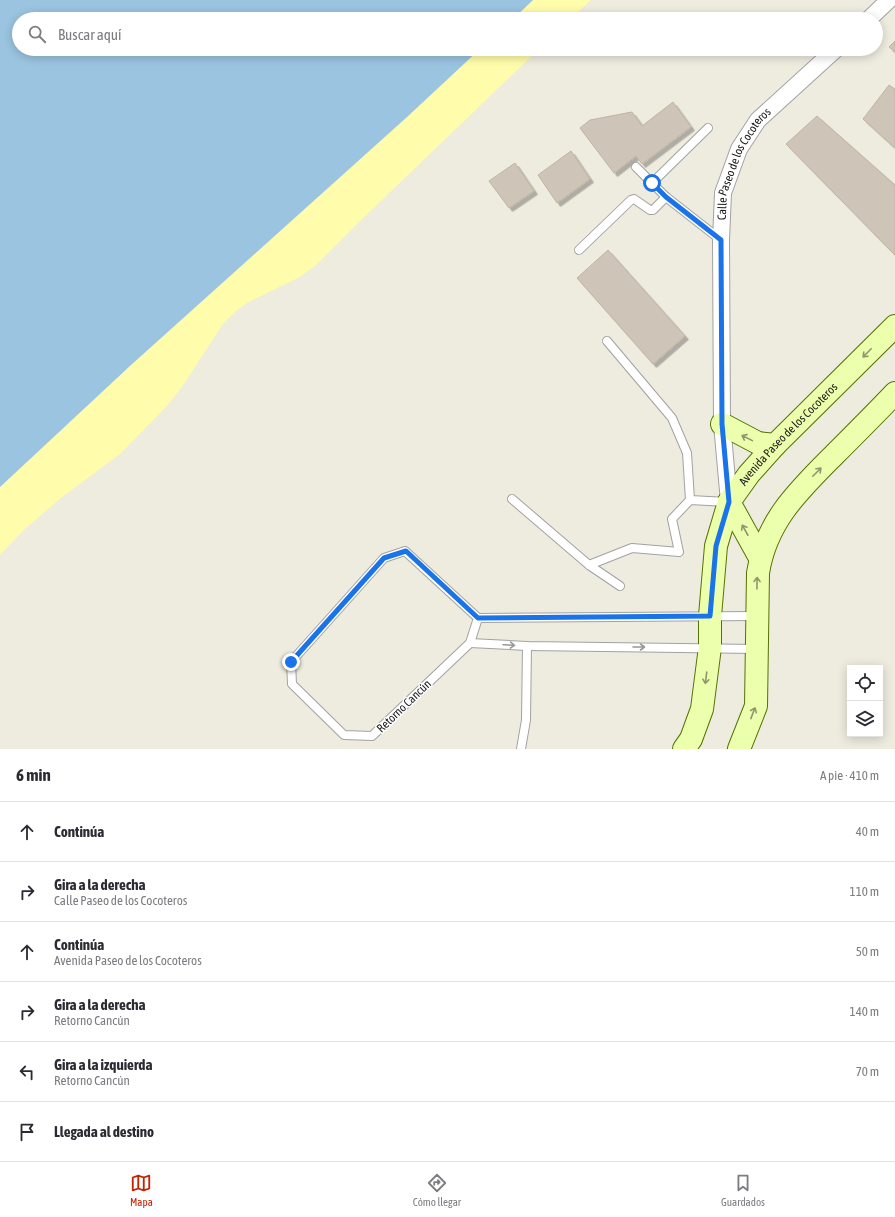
<!DOCTYPE html>
<html lang="es">
<head>
<meta charset="utf-8">
<style>
  :root { --surface:#fff; --page:#f2f2f3; --text:#2b2b33; --muted:#7c7c81; --line:#e1e1e2; --accent:#c52200 }
  body { margin:0; font-family:"Asap Condensed",sans-serif; background:var(--page); color:var(--text) }
  .controls { position:absolute; right:12px; bottom:12px; display:grid; overflow:hidden; border-radius:0px; box-shadow:0 2px 10px #0003 }
  .controls button { width:36px; height:36px; display:grid; place-items:center; padding:0; border:0; border-bottom:1px solid var(--line); background:var(--surface); color:var(--text); font:20px sans-serif }
  .stop { position:absolute; width:12px; height:12px; margin:-9px; border:3px solid #1a73e8; border-radius:50%; background:#fff }
  .stop.end { background:#1a73e8; border-color:#fff; box-shadow:0 1px 4px #0008 }
  .list { margin:0; padding:0; list-style:none }
  h2 { display:flex; justify-content:space-between; align-items:center; height:52px; margin:0; padding:0 16px; font-size:17px }
  h2 small { font-size:13px; font-weight:400; color:var(--muted) }
  .list li { display:grid; grid-template-columns:26px 1fr auto; gap:12px; align-items:center; box-sizing:border-box; height:60px; padding:0 16px; border-top:1px solid var(--line) }
  .list b { display:block; font-size:15px; white-space:nowrap }
  .list p { margin:0; font-size:13px; white-space:nowrap; color:var(--muted) }
  .list em { font-size:13px; font-style:normal; color:var(--muted) }
  .icon { flex:none; width:22px; height:22px; fill:none; stroke:currentColor; stroke-width:2; stroke-linecap:round; stroke-linejoin:round }
  .map { position:relative; flex:none; width:895px; height:749px; overflow:hidden }
  .search { position:absolute; background:var(--surface); box-shadow:0 2px 10px #0003; left:12px; right:12px; top:12px; height:44px; display:flex; align-items:center; gap:10px; box-sizing:border-box; padding:0 14px; border-radius:22px; color:var(--muted); font-size:15px }
  .sheet { height:412px; background:var(--surface) }
  nav { display:flex; justify-content:space-around; align-items:center; box-sizing:border-box; height:56px; border-top:1px solid var(--line); background:var(--surface); font-size:11px; color:var(--muted) }
  nav a { display:grid; justify-items:center; gap:2px }
  nav .on { color:var(--accent) }
  .map>svg:first-child { display:block }
  .sand { fill:#fffcab }
  .water { fill:#9ac4e0 }
  .building { fill:#cec5b8; stroke:#c0b4a0; filter:url(#shadow) }
  .lines { fill:none; stroke-linecap:round; stroke-linejoin:round }
  .service-casing { stroke:#a2a2a2; stroke-width:10 }
  .minor-casing { stroke:#a2a2a2; stroke-width:18 }
  .secondary-casing { stroke:#537300; stroke-width:24 }
  .service { stroke:#fff; stroke-width:8 }
  .minor { stroke:#fff; stroke-width:16 }
  .secondary { stroke:#ecffac; stroke-width:22 }
  .oneway { stroke:#8e986b }
  .oneway2 { stroke:#989898 }
  .route { stroke:#1a73e8; stroke-width:5 }
  .labels { text-anchor:middle; dominant-baseline:central; stroke-width:3; stroke-linejoin:round; paint-order:stroke }
  .street-label { font-size:12px; fill:#1b1b1b; stroke:#fff }
</style>
</head>
<body>
<div class="map">
<svg width="895" height="749" viewBox="0 0 895 749">
  <defs>
    <filter id="shadow"><feDropShadow dx="3.5" dy="3.5" stdDeviation="0" flood-color="#0004"/></filter>
  </defs>
  <rect width="100%" height="100%" fill="#eeebdf"/>
  <!-- sand -->
  <g class="sand">
    <path d="M533,0H591L571,19H513Z"/>
    <path d="M480,49H539L357,224L315,266L300,277L247,303L236,311L223,324L182,387L167,406L120,454L61,498L25,529L0,555V487L131,365L407,117Z"/>
  </g>
  <!-- water -->
  <path class="water" d="M0,0H533L513,19H19V49H480L407,117L131,365L0,487Z"/>
  <!-- building -->
  <g class="building">
    <path d="M895,41V52L889,47Z"/>
    <path d="M889,85L895,89V148L863,119Z"/>
    <path d="M673,102L691,127L642,164L636,156L614,173L580,128L590,120L632,112L642,126Z"/>
    <path d="M817,116L895,185V255L786,144Z"/>
    <path d="M571,151L590,179L557,203L538,175Z"/>
    <path d="M515,163L534,191L509,208L489,181Z"/>
    <path d="M608,250L685,336L653,364L577,278Z"/>
  </g>
  <g class="lines">
    <defs>
      <g id="service">
        <path d="M636,167L666,197"/>
        <path d="M652,183L708,128"/>
        <path d="M579,250L631,200L634,199L650,210H653L666,197L721,240"/>
        <path d="M607,341L672,418L687,453L690,500"/>
        <path d="M512,499L589,565L620,586"/>
        <path d="M405,551L478,618L470,643L372,736L344,735L292,684L291,662L384,558Z"/>
        <path d="M589,565L632,548L679,552L672,519L690,500L728,502"/>
        <path d="M478,618L756,616"/>
        <path d="M470,643L527,646L757,649"/>
        <path d="M521,749L526,720L527,646"/>
      </g>
      <g id="minor">
        <path d="M869,19L889,0"/>
        <path id="s1" d="M729,502L722,424L721,240L723,193L739,149L758,120L836,49"/>
      </g>
      <g id="secondary">
        <path d="M722,424L758,443L775,445"/>
        <path d="M729,502L760,558"/>
        <path id="s2" d="M684,749L691,739L702,709L710,647V616L716,546L729,502L749,474L775,445L895,326"/>
        <path d="M739,749L756,706L758,573C766,521 799,490 835,454C855,434 875,414 895,393"/>
      </g>
    </defs>
    <!-- service casing -->
    <use href="#service" class="service-casing"/>
    <!-- minor casing -->
    <use href="#minor" class="minor-casing"/>
    <!-- secondary casing -->
    <use href="#secondary" class="secondary-casing"/>
    <!-- service -->
    <use href="#service" class="service"/>
    <!-- minor -->
    <use href="#minor" class="minor"/>
    <!-- secondary -->
    <use href="#secondary" class="secondary"/>
  </g>
  <!-- one-way arrows -->
  <defs><path id="oneway-shaft" d="M-6 0H5M1.5-3L5.5 0L1.5 3" fill="none" stroke-width="1.6" stroke-linecap="round" stroke-linejoin="round"/></defs>
  <g class="oneway">
    <use href="#oneway-shaft" transform="translate(867 353) rotate(135)"/>
    <use href="#oneway-shaft" transform="translate(747 438) rotate(-154)"/>
    <use href="#oneway-shaft" transform="translate(817 472) rotate(-45)"/>
    <use href="#oneway-shaft" transform="translate(745 530) rotate(-119)"/>
    <use href="#oneway-shaft" transform="translate(757 583) rotate(-89)"/>
    <use href="#oneway-shaft" transform="translate(706 678) rotate(97)"/>
    <use href="#oneway-shaft" transform="translate(753 713) rotate(-69)"/>
  </g>
  <g class="oneway2">
    <use href="#oneway-shaft" transform="translate(509 645) rotate(3)"/>
    <use href="#oneway-shaft" transform="translate(639 647)"/>
  </g>
  <g class="lines">
    <!-- route -->
    <path class="route" d="M291,662L384,558L406,551L478,618L710,616L716,546L729,502L722,424L721,240L666,197L652,183"/>
  </g>
  <g class="labels">
    <!-- street labels -->
    <g class="street-label">
      <text stroke="none"><textPath href="#s1" startOffset="344">Calle Paseo de los Cocoteros</textPath></text>
      <text stroke="none"><textPath href="#s2" startOffset="344">Avenida Paseo de los Cocoteros</textPath></text>
      <text transform="translate(404 706) rotate(-44)">Retorno Cancún</text>
    </g>
  </g>
</svg>
<div class="controls">
<button><svg class="icon" aria-label="locate" viewBox="0 0 24 24"><circle cx="12" cy="12" r="6"/><path d="M12 2v4M12 18v4M2 12h4M18 12h4"/></svg></button>
<button><svg class="icon" aria-label="layers" viewBox="0 0 24 24"><path d="M12 4l9 5-9 5-9-5zM3 14l9 5 9-5"/></svg></button>
</div>
<div class="stop" style="left:652px;top:183px"></div>
<div class="stop end" style="left:291px;top:662px"></div>
<div class="search"><svg class="icon" aria-label="search" viewBox="0 0 24 24"><circle cx="10" cy="10" r="6"/><path d="M15 15l6 6"/></svg>Buscar aquí</div>
</div>
<section class="sheet">
<h2>6 min<small>A pie · 410 m</small></h2>
<ul class="list">
<li><svg class="icon" aria-label="ahead" viewBox="0 0 24 24"><path d="M12 20V5M6 11l6-6 6 6"/></svg><div><b>Continúa</b></div><em>40 m</em></li>
<li><svg class="icon" aria-label="right" viewBox="0 0 24 24"><path d="M7 20v-9h11M14 6l5 5-5 5"/></svg><div><b>Gira a la derecha</b><p>Calle Paseo de los Cocoteros</p></div><em>110 m</em></li>
<li><svg class="icon" aria-label="ahead" viewBox="0 0 24 24"><path d="M12 20V5M6 11l6-6 6 6"/></svg><div><b>Continúa</b><p>Avenida Paseo de los Cocoteros</p></div><em>50 m</em></li>
<li><svg class="icon" aria-label="right" viewBox="0 0 24 24"><path d="M7 20v-9h11M14 6l5 5-5 5"/></svg><div><b>Gira a la derecha</b><p>Retorno Cancún</p></div><em>140 m</em></li>
<li><svg class="icon" aria-label="left" viewBox="0 0 24 24"><path d="M17 20v-9H6M10 6l-5 5 5 5"/></svg><div><b>Gira a la izquierda</b><p>Retorno Cancún</p></div><em>70 m</em></li>
<li><svg class="icon" aria-label="arrive" viewBox="0 0 24 24"><path d="M6 21V4h12l-3 4 3 4H6"/></svg><div><b>Llegada al destino</b></div></li>
</ul>
</section>
<nav>
<a class="on"><svg class="icon" aria-label="map" viewBox="0 0 24 24"><path d="M3 6l6-2 6 2 6-2v14l-6 2-6-2-6 2zM9 4v14M15 6v14"/></svg>Mapa</a>
<a><svg class="icon" aria-label="directions" viewBox="0 0 24 24"><path d="M12 3l9 9-9 9-9-9zM9 14v-3h6M13 9l2 2-2 2"/></svg>Cómo llegar</a>
<a><svg class="icon" aria-label="saved" viewBox="0 0 24 24"><path d="M7 4h10v16l-5-4-5 4z"/></svg>Guardados</a>
</nav>
</body>
</html>
